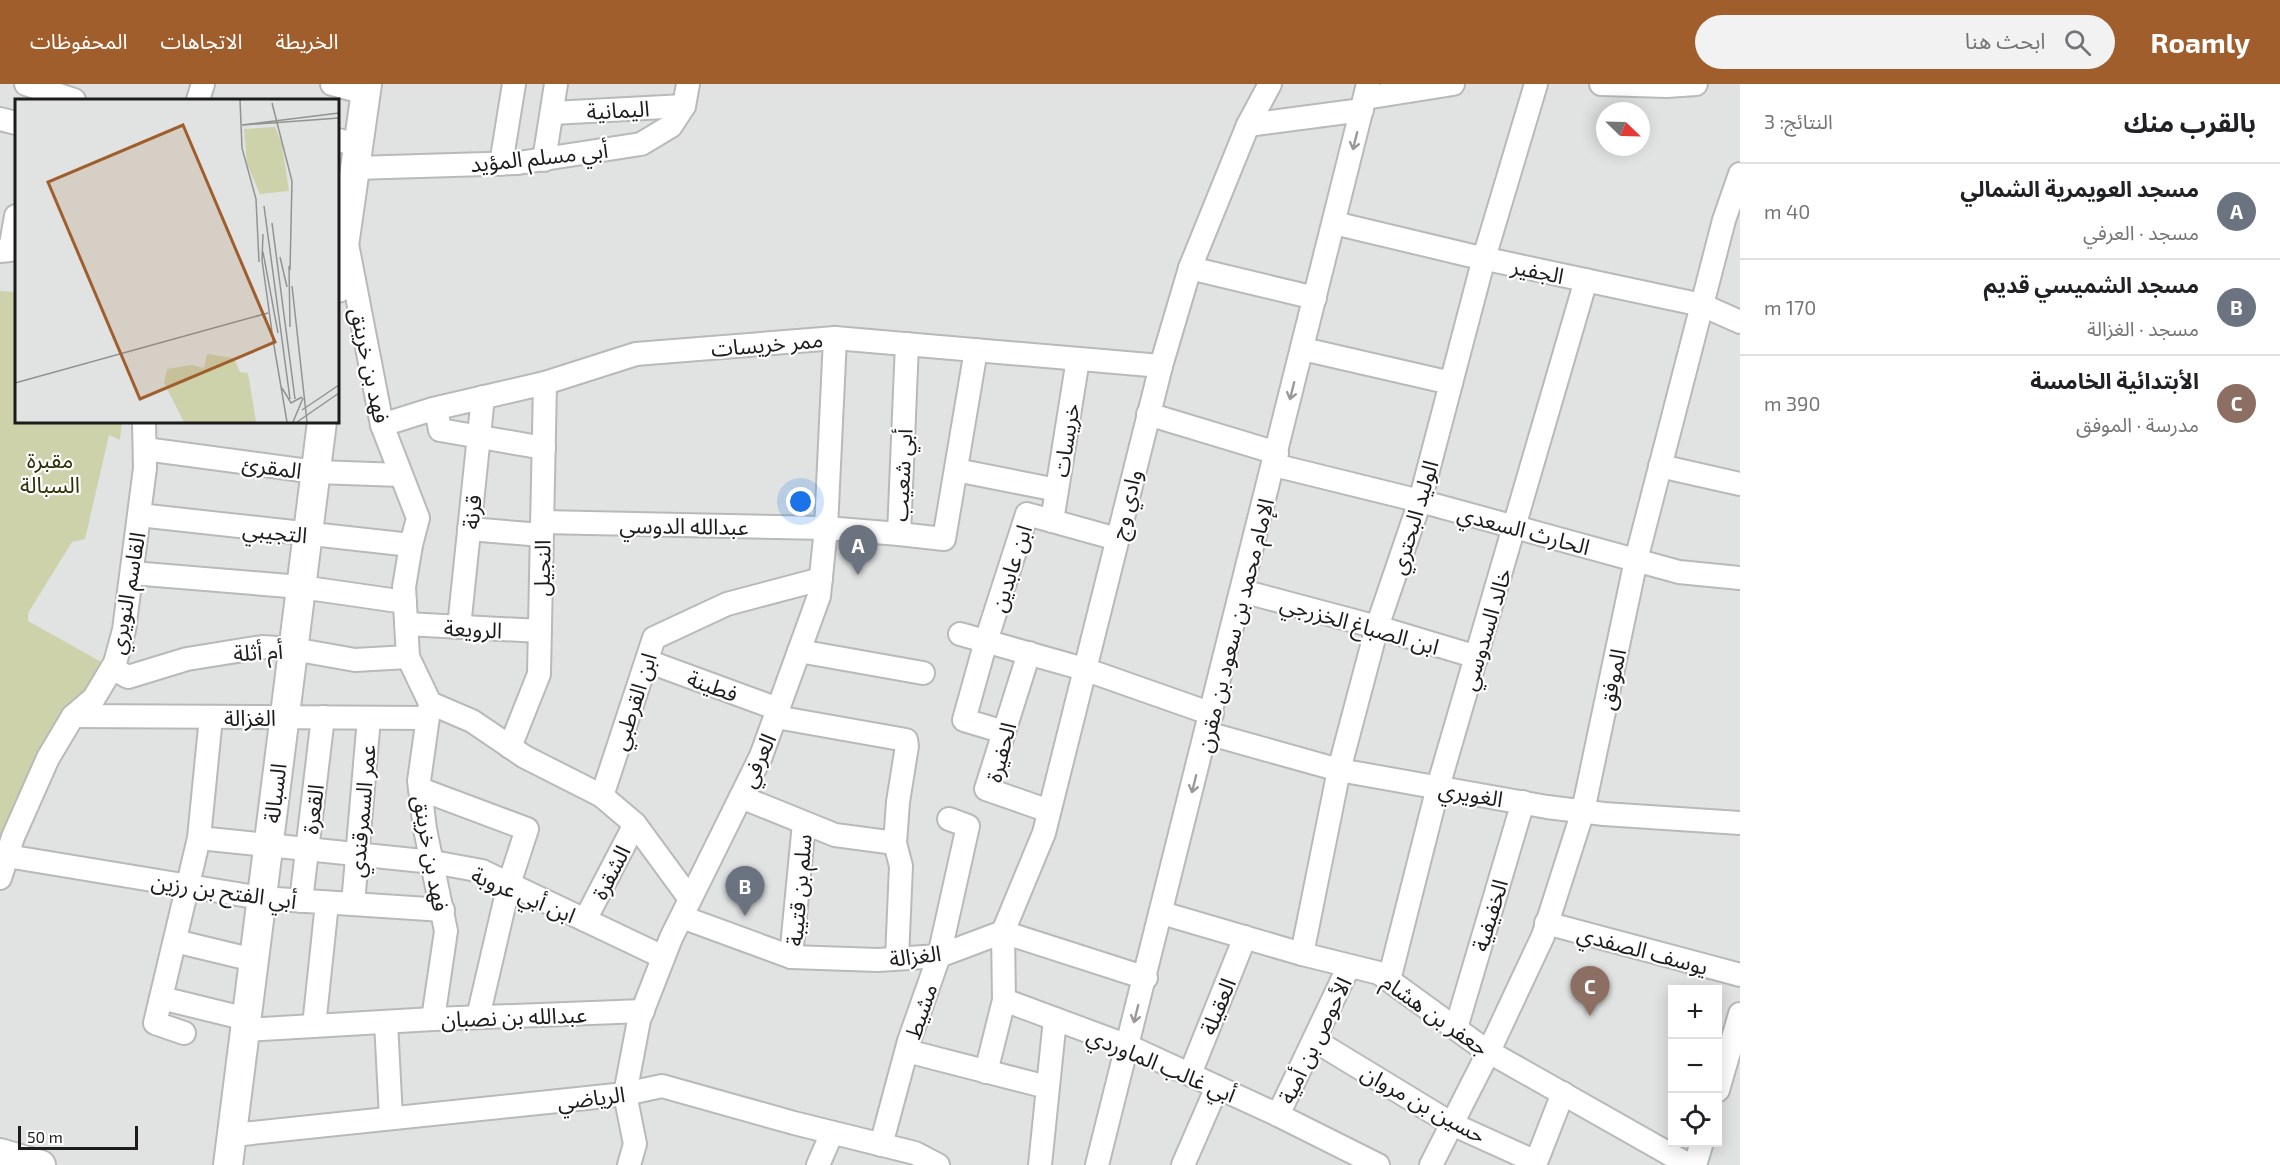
<!DOCTYPE html>
<html lang="ar">
<head>
<meta charset="utf-8">
<style>
  :root { --surface:#fff; --page:#f2f2f2; --text:#202124; --muted:#757577; --line:#e0e0e0; --accent:#a15e2d }
  body { margin:0; font-family:"Exo 2","Noto Sans Arabic",sans-serif; background:var(--page); color:var(--text); direction:rtl }
  .controls { position:absolute; right:18px; bottom:18px; display:grid; overflow:hidden; border-radius:0px; box-shadow:0 3px 15px #0003 }
  .controls button { width:54px; height:54px; display:grid; place-items:center; padding:0; border:0; border-bottom:2px solid var(--line); background:var(--surface); color:var(--text); font:30px sans-serif }
  .compass { position:absolute; left:1596px; top:18px; width:54px; height:54px; border-radius:50%; background:var(--surface); box-shadow:0 3px 15px #0003; rotate:113deg }
  .scale { position:absolute; left:18px; bottom:15px; width:120px; box-sizing:border-box; padding-left:6px; border:3px solid #1b1c1b; border-top:0; font-size:16px; line-height:21px; white-space:nowrap; color:#1b1c1b; -webkit-text-stroke:4px #fff; paint-order:stroke }
  .you { position:absolute; left:801px; top:418px; width:21px; height:21px; margin:-15px; border:4px solid #fff; border-radius:50%; background:#1a73e8; box-shadow:0 0 0 9px #1a73e833 }
  .badge { display:grid; place-items:center; width:39px; height:39px; border-radius:50%; background:var(--accent); color:#fff; font-size:20px; font-weight:700 }
  .pin { position:absolute; translate:-50% -50px; filter:drop-shadow(0 2px 3px #0008) }
  .pin::after { content:''; position:absolute; top:32px; width:21px; height:18px; background:inherit; clip-path:polygon(0 0,100% 0,50% 100%) }
  .list { margin:0; padding:0; list-style:none }
  h2 { display:flex; justify-content:space-between; align-items:center; height:78px; margin:0; padding:0 24px; font-size:26px }
  h2 small { font-size:20px; font-weight:400; color:var(--muted) }
  .list li { display:grid; grid-template-columns:39px 1fr auto; gap:18px; align-items:center; box-sizing:border-box; height:96px; padding:0 24px; border-top:2px solid var(--line) }
  .list b { display:block; font-size:22px; white-space:nowrap }
  .list p { margin:0; font-size:20px; white-space:nowrap; color:var(--muted) }
  .list em { font-size:20px; font-style:normal; color:var(--muted) }
  .icon { flex:none; width:33px; height:33px; fill:none; stroke:currentColor; stroke-width:2; stroke-linecap:round; stroke-linejoin:round }
  .map { position:relative; flex:none; width:1740px; height:1081px; overflow:hidden; direction:ltr }
  header { display:flex; align-items:center; gap:36px; box-sizing:border-box; height:84px; padding:0 30px; background:var(--accent); color:#fff }
  header strong { font-size:28px }
  nav { display:flex; gap:33px; margin-inline-start:auto; font-size:21px }
  .search { width:420px; height:54px; background:var(--page); display:flex; align-items:center; gap:15px; box-sizing:border-box; padding:0 21px; border-radius:33px; color:var(--muted); font-size:22px }
  main { display:flex }
  aside { flex:1; background:var(--surface) }
  .map>svg:first-child { display:block }
  .green { fill:#ced2ab }
  .lines { fill:none; stroke-linecap:round; stroke-linejoin:round }
  .minor-casing { stroke:#b7bab8; stroke-width:26 }
  .major-casing { stroke:#b7bab8; stroke-width:32 }
  .minor { stroke:#fff; stroke-width:22 }
  .major { stroke:#fff; stroke-width:28 }
  .oneway { stroke:#989998 }
  .labels { text-anchor:middle; dominant-baseline:central; stroke-width:4.5; stroke-linejoin:round; paint-order:stroke }
  .street-label { font-size:22px; fill:#1b1c1b; stroke:#fff }
  .park-label { font-size:22px; fill:#2c2e04; stroke:#fff }
  .inset-road { fill:none; stroke:#919392; stroke-width:1.5 }
  .view { fill:#a15e2d; fill-opacity:0.15; stroke:#a15e2d; stroke-width:3 }
  .inset-edge { fill:none; stroke:#1b1c1b; stroke-width:3 }
</style>
</head>
<body>
<header>
<strong>Roamly</strong>
<div class="search"><svg class="icon" aria-label="search" viewBox="0 0 24 24"><circle cx="10" cy="10" r="6"/><path d="M15 15l6 6"/></svg>ابحث هنا</div>
<nav><a>الخريطة</a><a>الاتجاهات</a><a>المحفوظات</a></nav>
</header>
<main>
<aside>
<h2>بالقرب منك<small>النتائج: 3</small></h2>
<ul class="list">
<li><span class="badge" style="background:#6b7280">A</span><div><b>مسجد العويمرية الشمالي</b><p>مسجد · العرفي</p></div><em>40 m</em></li>
<li><span class="badge" style="background:#6b7280">B</span><div><b>مسجد الشميسي قديم</b><p>مسجد · الغزالة</p></div><em>170 m</em></li>
<li><span class="badge" style="background:#8d6e63">C</span><div><b>الأبتدائية الخامسة</b><p>مدرسة · الموفق</p></div><em>390 m</em></li>
</ul>
</aside>
<div class="map">
<svg width="1740" height="1081" viewBox="0 0 1740 1081">
  <rect width="100%" height="100%" fill="#e0e3e1"/>
  <!-- green -->
  <path class="green" d="M0,207L16,208V338H122L120,356L109,351L85,455L72,458L28,529V537L112,584L0,760Z"/>
  <g class="lines">
    <defs>
      <g id="minor">
        <path d="M26,0L74,16"/>
        <path d="M332,0L365,9"/>
        <path d="M1270,0L1248,41L1190,184L1161,282L1044,749L1003,848L1004,916L1128,962L1278,1031L1378,1081"/>
        <path d="M1601,0L1667,2L1696,0"/>
        <path d="M1365,14L1453,0"/>
        <path d="M198,16L203,0"/>
        <path d="M552,29L684,22"/>
        <path d="M0,35L16,39"/>
        <path d="M1248,41L1362,26"/>
        <path d="M338,56L358,61"/>
        <path d="M544,76L556,0"/>
        <path d="M501,80L514,0"/>
        <path d="M355,84L518,79L641,60L671,42L684,22L688,0"/>
        <path d="M1334,139L1468,171L1702,221L1740,238"/>
        <path d="M348,165L382,341L418,434L411,461L404,503L408,573L430,619L419,697L425,745L446,847L433,935"/>
        <path d="M0,167L10,166L16,132"/>
        <path d="M1190,184L1315,214"/>
        <path d="M1303,265L1451,299"/>
        <path d="M436,325L440,346L544,364"/>
        <path d="M1148,330L1277,369"/>
        <path d="M382,341L433,325L545,299L636,270L835,254L1161,282"/>
        <path d="M145,365L316,388L401,391"/>
        <path d="M1274,381L1420,417L1679,488L1740,494"/>
        <path d="M1660,382L1740,400"/>
        <path d="M956,386L1057,406"/>
        <path d="M139,431L411,461"/>
        <path d="M1052,437L1078,275"/>
        <path d="M542,438L826,444L899,450L907,260"/>
        <path d="M469,445L542,451"/>
        <path d="M899,450L944,455L976,266"/>
        <path d="M132,489L301,503L405,518"/>
        <path d="M1242,507L1377,543L1477,573"/>
        <path d="M406,540L540,547"/>
        <path d="M459,543L483,313"/>
        <path d="M960,550L1084,585L1212,630"/>
        <path d="M799,567L923,589"/>
        <path d="M1029,569L986,705L1049,727"/>
        <path d="M647,577L778,625"/>
        <path d="M112,584L128,593L187,575L262,563L293,565L355,576L408,573"/>
        <path d="M430,619L472,637L525,673L602,712L635,740L690,815"/>
        <path d="M73,632L427,634"/>
        <path d="M776,633L906,656L907,662L898,718L895,759L901,782L897,874"/>
        <path d="M1004,648L964,636L986,557L1027,430L1117,455"/>
        <path d="M1207,649L1339,686L1547,723L1604,730L1740,739"/>
        <path d="M510,663L539,590L545,299"/>
        <path d="M420,705L527,745L509,800L478,933"/>
        <path d="M602,712L654,554L727,520L821,495"/>
        <path d="M741,713L835,751L895,759"/>
        <path d="M199,754L433,778L482,787L663,873"/>
        <path d="M7,772L261,814L443,826"/>
        <path d="M0,794L13,753L48,674L73,632L94,614L115,579L124,546L145,384L144,338"/>
        <path d="M301,817L323,633"/>
        <path d="M353,820L369,634"/>
        <path d="M1162,829L1302,870L1379,889L1484,965L1689,1081"/>
        <path d="M682,833L791,873L878,876L939,872L1003,848L1146,894"/>
        <path d="M585,836L635,740"/>
        <path d="M1546,839L1740,891"/>
        <path d="M175,857L254,876"/>
        <path d="M1302,870L1339,686L1377,543L1420,417L1484,174L1536,0"/>
        <path d="M791,873L804,739"/>
        <path d="M1389,896L1438,703L1586,196"/>
        <path d="M161,914L247,935"/>
        <path d="M386,938L391,1034"/>
        <path d="M314,942L327,819"/>
        <path d="M1456,944L1523,718"/>
        <path d="M245,946L433,935L643,927"/>
        <path d="M184,949L155,939L199,754L211,633"/>
        <path d="M1314,956L1452,1040L1536,1078"/>
        <path d="M907,967L1047,1003"/>
        <path d="M986,988L1004,916"/>
        <path d="M1190,990L1245,853"/>
        <path d="M1718,1006L1740,930"/>
        <path d="M1278,1031L1349,882"/>
        <path d="M233,1051L625,1010L662,1002L794,1039L915,1069L938,1081"/>
        <path d="M881,1061L909,957L939,872L968,742L949,735"/>
        <path d="M629,1081L635,1060L625,1010L639,936L671,854L761,672L819,512L826,444L835,254"/>
        <path d="M818,1081L832,1049"/>
        <path d="M1040,1081L1055,935"/>
        <path d="M1097,1081L1368,0"/>
        <path d="M1183,1081L1217,1003"/>
        <path d="M1431,1081L1489,967L1543,852L1583,727L1636,476L1724,136L1740,90"/>
        <path d="M1535,1081L1563,1009"/>
        <path d="M1695,1081L1702,1058"/>
      </g>
      <g id="major">
        <path d="M338,204L367,0"/>
        <path d="M0,1069L41,1081"/>
        <path d="M228,1081L322,338"/>
      </g>
    </defs>
    <!-- minor casing -->
    <use href="#minor" class="minor-casing"/>
    <!-- major casing -->
    <use href="#major" class="major-casing"/>
    <!-- minor -->
    <use href="#minor" class="minor"/>
    <!-- major -->
    <use href="#major" class="major"/>
  </g>
  <!-- one-way arrows -->
  <defs><path id="oneway-shaft" d="M-6 0H5M1.5-3L5.5 0L1.5 3" fill="none" stroke-width="1.6" stroke-linecap="round" stroke-linejoin="round" transform="scale(1.5)"/></defs>
  <g class="oneway">
    <use href="#oneway-shaft" transform="translate(1355 57) rotate(104)"/>
    <use href="#oneway-shaft" transform="translate(1292 307) rotate(104)"/>
    <use href="#oneway-shaft" transform="translate(1194 700) rotate(104)"/>
    <use href="#oneway-shaft" transform="translate(1136 930) rotate(104)"/>
  </g>
  <g class="labels">
    <!-- street labels -->
    <g class="street-label">
      <text transform="translate(618 25) rotate(-3)">اليمانية</text>
      <text transform="translate(539 72) rotate(-6)">أبي مسلم المؤيد</text>
      <text transform="translate(1538 186) rotate(12)">الجفير</text>
      <text transform="translate(767 259) rotate(-5)">ممر خريسات</text>
      <text transform="translate(371 281) rotate(78)">فهد بن خرينق</text>
      <text transform="translate(1065 356) rotate(-81)">خريسات</text>
      <text transform="translate(272 382) rotate(8)">المقرئ</text>
      <text transform="translate(901 391) rotate(-87)">أبي شعيب</text>
      <text transform="translate(1125 420) rotate(-76)">وادي وج</text>
      <text transform="translate(471 428) rotate(-84)">قرنة</text>
      <text transform="translate(1413 433) rotate(-73)">الوليد البحتري</text>
      <text transform="translate(684 441) rotate(1)">عبدالله الدوسي</text>
      <text transform="translate(1524 445) rotate(15)">الحارث السعدي</text>
      <text transform="translate(275 447) rotate(6)">التجيبي</text>
      <text transform="translate(541 484) rotate(-89)">النجيل</text>
      <text transform="translate(1010 484) rotate(-72)">ابن عابدين</text>
      <text transform="translate(126 509) rotate(-80)">القاسم النويري</text>
      <text transform="translate(1360 540) rotate(16)">ابن الصباغ الخزرجي</text>
      <text transform="translate(1234 541) rotate(-76)">الإمام محمد بن سعود بن مقرن</text>
      <text transform="translate(473 544) rotate(3)">الرويعة</text>
      <text transform="translate(1485 545) rotate(-73)">خالد السدوسي</text>
      <text transform="translate(258 567) rotate(-3)">أم أثلة</text>
      <text transform="translate(1611 595) rotate(-78)">الموفق</text>
      <text transform="translate(713 601) rotate(20)">فطينة</text>
      <text transform="translate(633 617) rotate(-72)">ابن القرطبي</text>
      <text x="250" y="633">الغزالة</text>
      <text transform="translate(1000 668) rotate(-75)">الحفيرة</text>
      <text transform="translate(757 676) rotate(-66)">العرفي</text>
      <text transform="translate(274 709) rotate(-83)">السبالة</text>
      <text transform="translate(1471 709) rotate(10)">الغويري</text>
      <text transform="translate(312 725) rotate(-83)">القعرة</text>
      <text transform="translate(361 727) rotate(-85)">عمر السمرقندي</text>
      <text transform="translate(432 769) rotate(80)">فهد بن خرينق</text>
      <text transform="translate(610 788) rotate(-63)">الشقرة</text>
      <text transform="translate(224 806) rotate(8)">أبي الفتح بن رزين</text>
      <text transform="translate(798 806) rotate(-85)">سلم بن قتيبة</text>
      <text transform="translate(524 810) rotate(23)">ابن أبي عروبة</text>
      <text transform="translate(1489 831) rotate(-73)">الخفيفية</text>
      <text transform="translate(1643 865) rotate(15)">يوسف الصفدي</text>
      <text transform="translate(915 871) rotate(-7)">الغزالة</text>
      <text transform="translate(1217 922) rotate(-68)">العقيلة</text>
      <text transform="translate(920 927) rotate(-71)">مشيط</text>
      <text transform="translate(1436 930) rotate(35)">جعفر بن هشام</text>
      <text transform="translate(514 932) rotate(-2)">عبدالله بن نصبان</text>
      <text transform="translate(1314 956) rotate(-64)">الأحوص بن أمية</text>
      <text transform="translate(1162 980) rotate(23)">أبي غالب الماوردي</text>
      <text transform="translate(591 1013) rotate(-7)">الرياضي</text>
      <text transform="translate(1424 1019) rotate(29)">حسين بن مروان</text>
    </g>
    <!-- park labels -->
    <g class="park-label">
      <text x="50" y="375">مقبرة<tspan x="50" dy="25">السبالة</tspan></text>
    </g>
  </g>
  <!-- overview -->
  <g transform="translate(15 15)">
    <rect width="324" height="324" fill="#e0e3e1"/>
    <path d="M260,28L267,45L274,92L245,95L232,65L229,30ZM192,255L219,259L225,273L233,274L241,323H169L149,284L152,270L177,266L189,269Z" fill="#ced2ab"/>
    <path class="inset-road" d="M225,1L227,49L241,100L244,163M257,4L277,82L275,171M227,26L324,14M228,26L324,19M249,107L275,300M257,124L280,300M248,135L247,161L257,233M248,153L263,234M265,158L272,188M274,167L275,228M277,187L292,323M256,229L272,323M0,284L253,214M267,289L276,304L287,298M287,311L324,286M278,323L288,299M282,323L324,294"/>
    <path class="view" d="M168,26L260,243L125,300L33,83Z"/>
    <rect width="324" height="324" class="inset-edge"/>
  </g>
</svg>
<div class="controls">
<button>+</button>
<button>−</button>
<button><svg class="icon" aria-label="locate" viewBox="0 0 24 24"><circle cx="12" cy="12" r="6"/><path d="M12 2v4M12 18v4M2 12h4M18 12h4"/></svg></button>
</div>
<svg class="compass" viewBox="-18 -18 36 36"><path d="M0-13l5 13h-10z" fill="#e53935"/><path d="M0 13l5-13h-10z" fill="#757577"/></svg>
<div class="scale">50 m</div>
<div class="you"></div>
<div class="pin badge" style="left:858px;top:491px;background:#6b7280">A</div>
<div class="pin badge" style="left:745px;top:832px;background:#6b7280">B</div>
<div class="pin badge" style="left:1590px;top:932px;background:#8d6e63">C</div>
</div>
</main>
</body>
</html>
